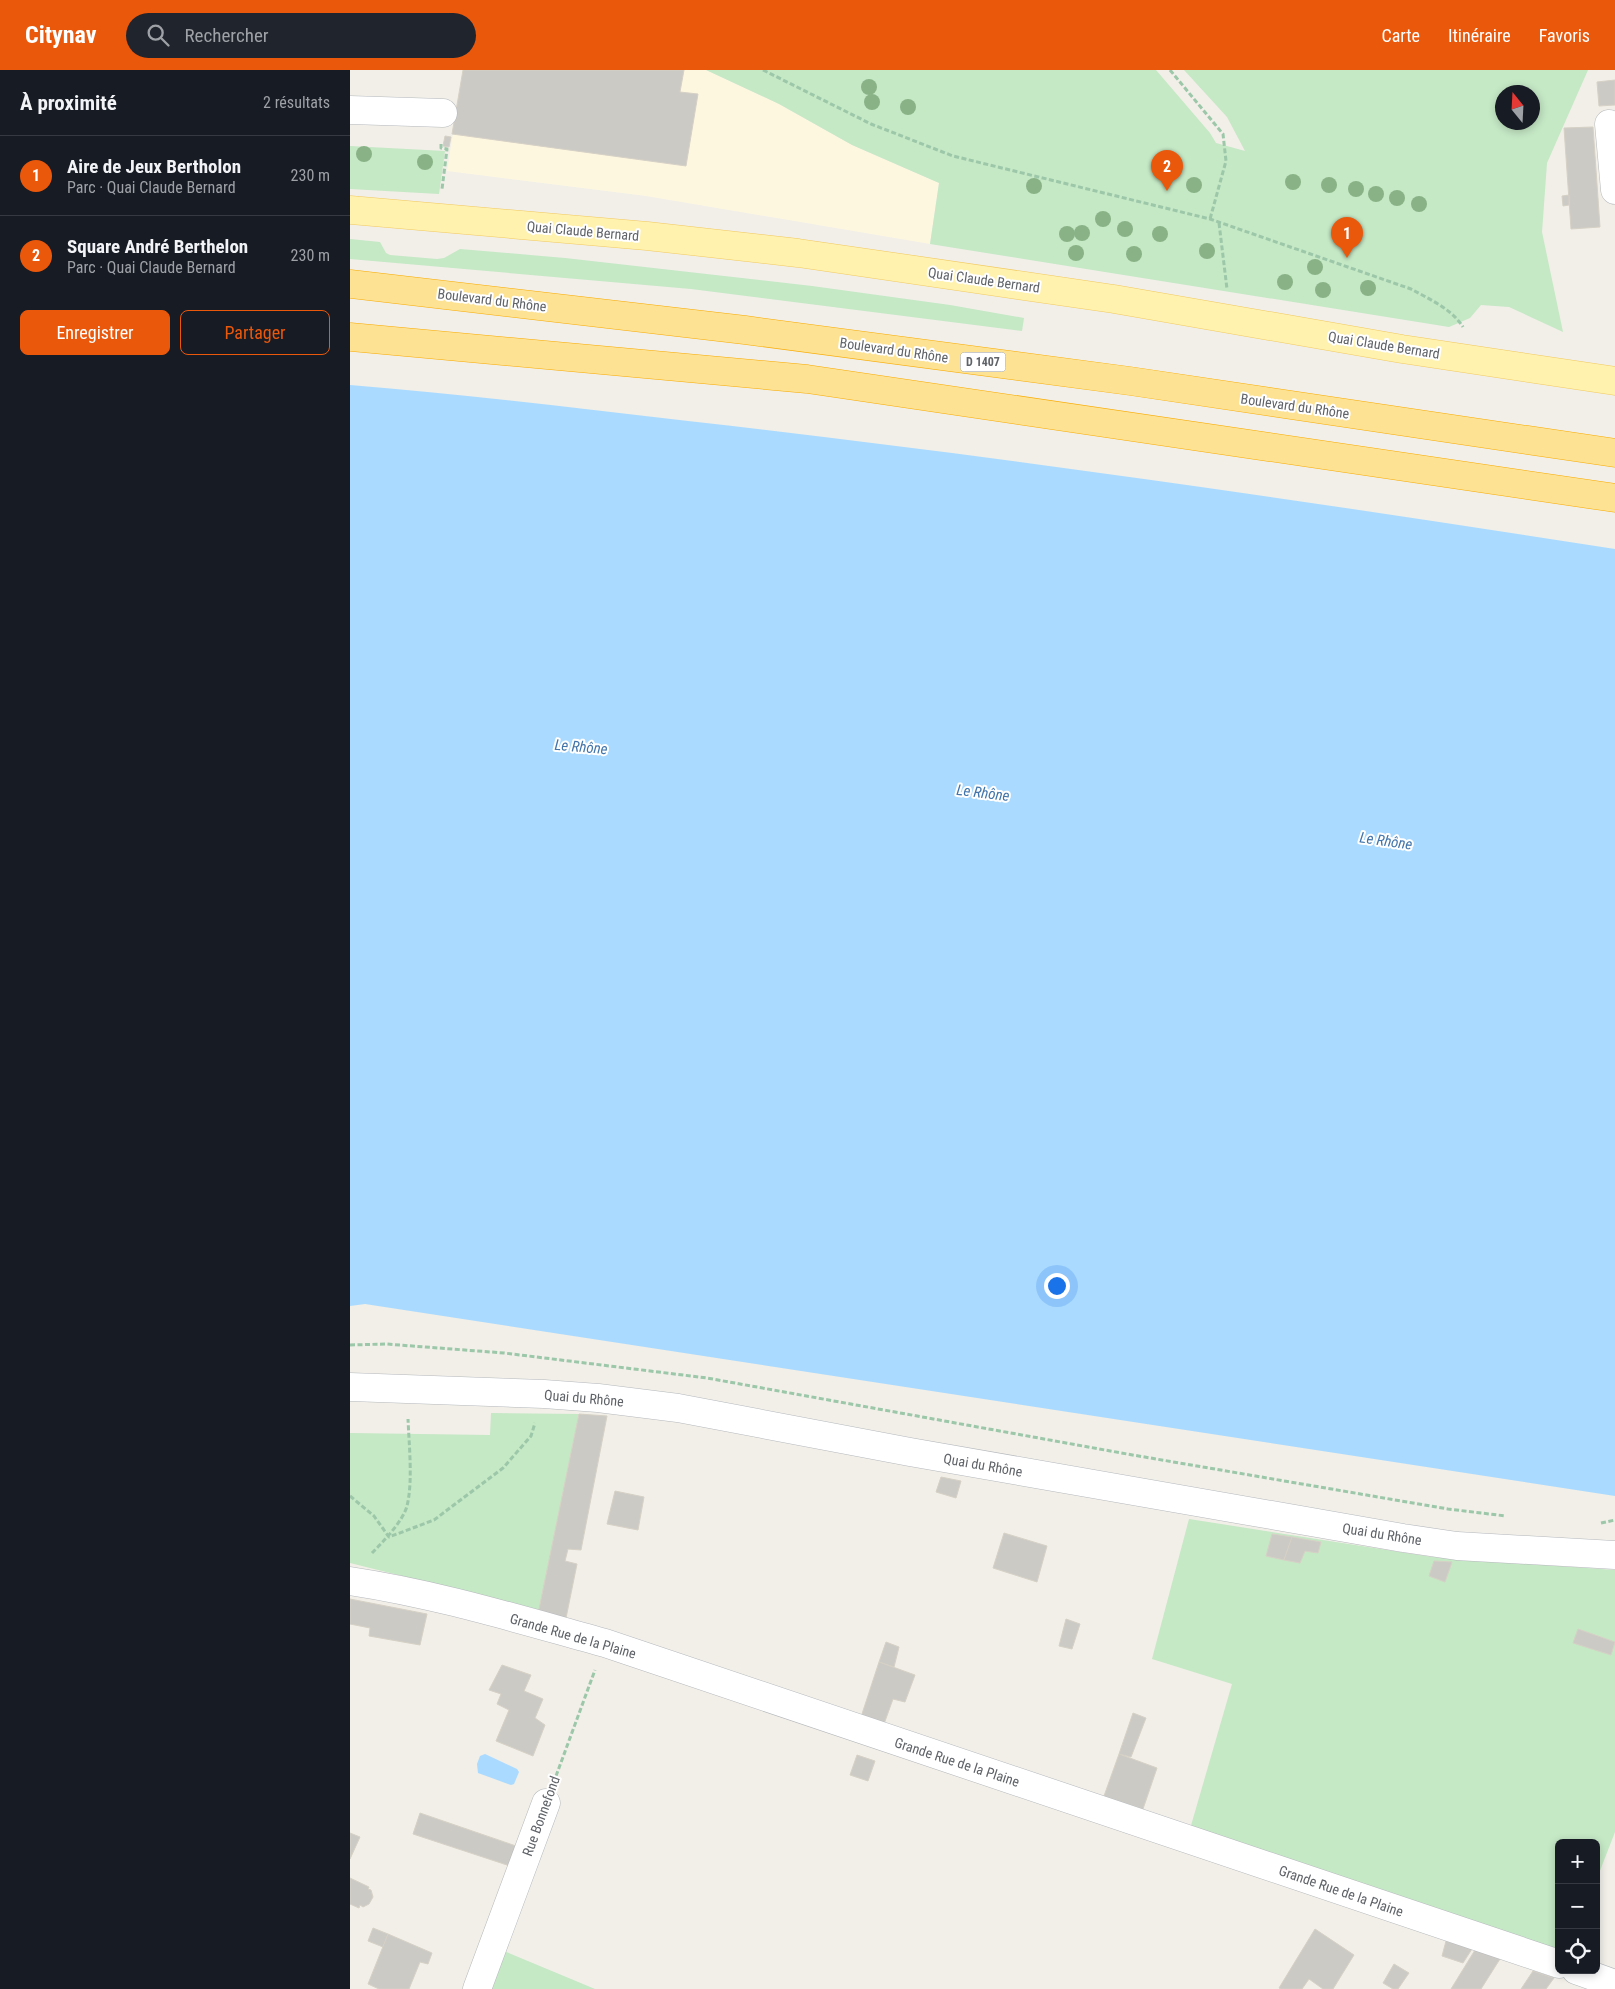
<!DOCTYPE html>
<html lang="fr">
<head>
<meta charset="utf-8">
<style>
  :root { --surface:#171b24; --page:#20242c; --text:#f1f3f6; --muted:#9ea1a6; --line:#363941; --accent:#ea580c }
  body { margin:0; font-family:"Roboto Condensed",sans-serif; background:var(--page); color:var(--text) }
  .controls { position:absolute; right:15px; bottom:15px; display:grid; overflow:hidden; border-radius:8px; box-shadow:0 2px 8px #0003 }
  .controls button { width:45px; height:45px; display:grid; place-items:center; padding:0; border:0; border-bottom:1px solid var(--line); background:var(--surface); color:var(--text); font:25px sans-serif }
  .compass { position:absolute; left:1145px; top:15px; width:45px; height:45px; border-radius:50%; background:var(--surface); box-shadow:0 2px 8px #0003; rotate:342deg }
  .you { position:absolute; left:706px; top:1215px; width:18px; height:18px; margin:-12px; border:4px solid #fff; border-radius:50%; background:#1a73e8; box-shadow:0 0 0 8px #1a73e833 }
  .badge { display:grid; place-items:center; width:32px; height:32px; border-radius:50%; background:var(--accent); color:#fff; font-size:16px; font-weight:700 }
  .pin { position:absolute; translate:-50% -41px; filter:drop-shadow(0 1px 2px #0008) }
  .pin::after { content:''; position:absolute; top:26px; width:18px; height:15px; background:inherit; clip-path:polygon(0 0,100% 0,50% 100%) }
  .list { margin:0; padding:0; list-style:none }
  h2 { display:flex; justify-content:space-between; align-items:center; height:65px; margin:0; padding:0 20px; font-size:21px }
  h2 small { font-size:16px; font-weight:400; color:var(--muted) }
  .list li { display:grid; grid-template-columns:32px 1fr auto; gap:15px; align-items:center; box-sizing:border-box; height:80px; padding:0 20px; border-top:1px solid var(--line) }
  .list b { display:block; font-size:19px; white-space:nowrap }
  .list p { margin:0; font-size:16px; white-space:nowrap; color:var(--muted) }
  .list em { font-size:16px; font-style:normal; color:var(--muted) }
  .actions { display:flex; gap:10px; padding:15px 20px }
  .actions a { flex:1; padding:11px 0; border:1px solid var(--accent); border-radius:8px; text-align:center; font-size:18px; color:var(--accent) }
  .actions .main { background:var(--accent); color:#fff }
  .icon { flex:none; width:28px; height:28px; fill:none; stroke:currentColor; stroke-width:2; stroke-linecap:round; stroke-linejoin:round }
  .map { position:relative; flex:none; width:1265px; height:1919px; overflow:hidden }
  header { display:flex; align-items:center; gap:30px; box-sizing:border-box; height:70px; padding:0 25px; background:var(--accent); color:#fff }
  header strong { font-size:24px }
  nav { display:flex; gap:28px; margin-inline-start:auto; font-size:18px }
  .search { width:350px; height:45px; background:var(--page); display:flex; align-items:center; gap:12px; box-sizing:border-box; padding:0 18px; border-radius:28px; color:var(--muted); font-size:19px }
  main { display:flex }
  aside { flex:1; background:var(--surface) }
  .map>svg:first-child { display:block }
  .commercial { fill:#fef7e0 }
  .green { fill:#c5e8c5; fill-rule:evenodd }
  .water { fill:#aadaff }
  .building { fill:#cccac5; stroke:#d6d1c6 }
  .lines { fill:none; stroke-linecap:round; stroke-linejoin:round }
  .minor-casing { stroke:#b5b8bc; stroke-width:29 }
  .major-casing { stroke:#f2c960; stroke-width:29 }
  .highway-casing { stroke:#f9ab00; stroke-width:29 }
  .path { stroke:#9cc7a9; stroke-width:3; stroke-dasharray:5 2.5; stroke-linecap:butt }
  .minor { stroke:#fff; stroke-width:28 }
  .major { stroke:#fff2af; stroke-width:28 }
  .highway { stroke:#fde293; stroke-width:28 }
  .tree { fill:#89b387 }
  .labels { text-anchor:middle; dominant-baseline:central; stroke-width:4; stroke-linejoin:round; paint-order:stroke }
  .shield { fill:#fff; stroke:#8f9295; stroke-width:1 }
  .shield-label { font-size:12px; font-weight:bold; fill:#5f6368 }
  .street-label { font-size:14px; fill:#5f6368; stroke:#fff }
  .water-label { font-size:15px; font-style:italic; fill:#4174aa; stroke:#fff }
</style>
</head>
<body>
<header>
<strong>Citynav</strong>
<div class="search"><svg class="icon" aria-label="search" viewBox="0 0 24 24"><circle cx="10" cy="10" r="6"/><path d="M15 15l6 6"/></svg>Rechercher</div>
<nav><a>Carte</a><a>Itinéraire</a><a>Favoris</a></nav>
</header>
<main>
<aside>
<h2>À proximité<small>2 résultats</small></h2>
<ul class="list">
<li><span class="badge">1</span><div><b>Aire de Jeux Bertholon</b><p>Parc · Quai Claude Bernard</p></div><em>230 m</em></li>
<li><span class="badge">2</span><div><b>Square André Berthelon</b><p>Parc · Quai Claude Bernard</p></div><em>230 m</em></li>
</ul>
<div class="actions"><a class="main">Enregistrer</a><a>Partager</a></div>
</aside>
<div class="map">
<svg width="1265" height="1919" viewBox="0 0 1265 1919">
  <rect width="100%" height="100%" fill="#f1efe8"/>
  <!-- commercial -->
  <path class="commercial" d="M113,0H356L429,34L502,75L589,113L580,174L296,126L97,101Z"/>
  <!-- green -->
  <g class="green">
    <path d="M356,0H806L860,63L866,73L895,81L877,47L834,0H1238L1197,93L1192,162L1213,262L1159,237L1131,235L1120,248L1099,257L580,174L589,113L502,75L429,34ZM1182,22V52H1152V22Z"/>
    <path d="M0,76L95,81L89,124L0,119Z"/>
    <path d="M0,169L30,172L36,183L40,185L87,189L94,188L110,179L215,188L462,216L600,235L674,248L672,261L341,219L0,189Z"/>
    <path d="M141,1343L229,1344L189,1540L0,1493V1363L140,1365Z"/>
    <path d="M839,1449L1082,1487L1265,1500V1762L1246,1811V1773H1209V1882L840,1759L882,1614L802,1589Z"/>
    <path d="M154,1881L245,1919H140Z"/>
  </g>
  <!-- water -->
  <g class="water">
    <path d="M0,315C113,324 225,338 338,351C648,386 957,431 1265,479V1426L15,1234L0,1236Z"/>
    <path d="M135,1684L167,1699L169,1702L164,1714L161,1715L128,1703L127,1694L130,1686Z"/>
  </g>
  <!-- building -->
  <g class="building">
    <path d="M113,0H334L330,22L348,24L336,96L102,64Z"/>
    <path d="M1265,10V35L1249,36L1247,12Z"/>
    <path d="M1243,57L1250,157L1221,159L1214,58Z"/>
    <path d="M95,66L101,67L99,77L93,76Z"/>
    <path d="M1219,125V135L1213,136L1212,126Z"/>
    <path d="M229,1344L257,1346L231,1480L218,1479L215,1491L227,1494L216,1548L200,1544L187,1549Z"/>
    <path d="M591,1407L611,1411L606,1428L586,1422Z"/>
    <path d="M265,1421L294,1427L288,1460L257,1454Z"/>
    <path d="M654,1463L697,1476L687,1512L643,1498Z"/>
    <path d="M922,1464L942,1467L934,1490L916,1486Z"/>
    <path d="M942,1467L971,1472L968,1483L955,1481L950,1493L934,1490Z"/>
    <path d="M1084,1491L1102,1492L1095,1512L1079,1506Z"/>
    <path d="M0,1529L77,1544L70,1575L19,1566L20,1558L0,1554Z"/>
    <path d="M716,1549L730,1554L722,1579L709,1576Z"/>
    <path d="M1228,1559L1265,1572L1261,1585L1223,1573Z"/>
    <path d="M536,1572L549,1577L544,1597L529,1592Z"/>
    <path d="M529,1592L565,1605L555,1632L543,1629L534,1654L511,1647Z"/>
    <path d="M152,1595L181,1605L174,1621L193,1629L185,1648L195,1655L183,1686L146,1671L159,1640L147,1634L151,1624L139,1620Z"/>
    <path d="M783,1643L796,1648L781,1687L769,1684Z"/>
    <path d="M769,1684L807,1698L793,1739L754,1726Z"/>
    <path d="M507,1685L525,1691L518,1711L500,1705Z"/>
    <path d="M70,1743L169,1777L163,1797L63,1764Z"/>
    <path d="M0,1763L10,1767L0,1789Z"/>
    <path d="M0,1808L19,1817L18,1819L21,1820L23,1827L19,1834L13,1837L10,1835L9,1838L0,1834Z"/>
    <path d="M23,1858L38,1864L33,1877L18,1871Z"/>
    <path d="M965,1859L1004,1885L983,1919H973L959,1909L952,1919H931L929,1918Z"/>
    <path d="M38,1864L82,1883L78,1894L70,1892L59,1919H29L18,1914Z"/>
    <path d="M1096,1871L1122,1879L1113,1893L1092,1886Z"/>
    <path d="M1125,1880L1150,1889L1131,1919H1101Z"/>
    <path d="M1044,1894L1059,1903L1048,1919H1043L1033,1913Z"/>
    <path d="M1183,1901L1204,1908L1196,1919H1171Z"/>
  </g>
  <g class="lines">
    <defs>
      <g id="minor">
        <path d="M0,40L93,43"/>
        <path d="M1259,54L1265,120"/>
        <path d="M0,1317L194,1324L248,1328L328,1338L560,1382L1053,1468L1107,1476L1265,1485"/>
        <path d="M0,1511C87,1524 171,1550 255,1573L1209,1894"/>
        <path d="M1226,1900L1265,1914"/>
        <path d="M127,1919L196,1733"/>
      </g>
      <path id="major" d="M0,140L297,166L448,183L764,229L1052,279L1265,311"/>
      <g id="highway">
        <path d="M0,214L395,260L780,311L1265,383"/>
        <path d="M0,267L457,309L1265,428"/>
      </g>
    </defs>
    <!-- minor casing -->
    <use href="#minor" class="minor-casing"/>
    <!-- major casing -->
    <use href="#major" class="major-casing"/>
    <!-- highway casing -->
    <use href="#highway" class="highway-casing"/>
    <!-- path -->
    <g class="path">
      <path d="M413,0L521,54L603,86L860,149L1061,219C1079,229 1102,239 1113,257"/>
      <path d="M820,0L873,64L876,91L860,149"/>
      <path d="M91,74V78L97,79L92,119"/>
      <path d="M869,153L877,219"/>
      <path d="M0,1275L36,1274L154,1283L357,1308L777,1384L1098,1439L1156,1446"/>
      <path d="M0,1426L24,1446L39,1467L84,1450L153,1398L181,1366L185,1353"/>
      <path d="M1251,1453L1265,1450"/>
      <path d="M22,1483C33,1472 53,1451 57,1436C63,1412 59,1374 58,1349"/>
      <path d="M206,1706L245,1600"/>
    </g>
    <!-- minor -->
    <use href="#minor" class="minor"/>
    <!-- major -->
    <use href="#major" class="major"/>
    <!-- highway -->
    <use href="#highway" class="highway"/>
  </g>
  <!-- trees -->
  <g class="tree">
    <circle cx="519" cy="17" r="8"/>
    <circle cx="522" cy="32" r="8"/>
    <circle cx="558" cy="37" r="8"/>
    <circle cx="14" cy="84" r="8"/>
    <circle cx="75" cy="92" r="8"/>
    <circle cx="943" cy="112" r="8"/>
    <circle cx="844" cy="115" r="8"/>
    <circle cx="979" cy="115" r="8"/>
    <circle cx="684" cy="116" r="8"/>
    <circle cx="1006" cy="119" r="8"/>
    <circle cx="1026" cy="124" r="8"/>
    <circle cx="1047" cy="128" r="8"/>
    <circle cx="1069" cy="134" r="8"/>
    <circle cx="753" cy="149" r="8"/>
    <circle cx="775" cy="159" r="8"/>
    <circle cx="732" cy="163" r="8"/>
    <circle cx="717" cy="164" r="8"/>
    <circle cx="810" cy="164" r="8"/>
    <circle cx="1002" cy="164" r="8"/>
    <circle cx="857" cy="181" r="8"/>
    <circle cx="726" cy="183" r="8"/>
    <circle cx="784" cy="184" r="8"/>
    <circle cx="965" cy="197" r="8"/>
    <circle cx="935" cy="212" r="8"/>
    <circle cx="1018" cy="218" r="8"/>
    <circle cx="973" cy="220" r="8"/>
  </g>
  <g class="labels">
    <!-- shield labels -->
    <rect class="shield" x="610.5" y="282.5" width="45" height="19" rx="4"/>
    <g class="shield-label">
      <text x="633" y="292">D 1407</text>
    </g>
    <!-- street labels -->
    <g class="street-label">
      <text transform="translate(233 161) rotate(5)">Quai Claude Bernard</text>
      <text transform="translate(634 210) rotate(8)">Quai Claude Bernard</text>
      <text transform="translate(142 230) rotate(7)">Boulevard du Rhône</text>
      <text transform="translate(1034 275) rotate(9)">Quai Claude Bernard</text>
      <text transform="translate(544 280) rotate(8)">Boulevard du Rhône</text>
      <text transform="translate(945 336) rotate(8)">Boulevard du Rhône</text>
      <text transform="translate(234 1328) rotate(5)">Quai du Rhône</text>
      <text transform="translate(633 1395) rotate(10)">Quai du Rhône</text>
      <text transform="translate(1032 1464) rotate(9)">Quai du Rhône</text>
      <text transform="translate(223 1566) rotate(16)">Grande Rue de la Plaine</text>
      <text transform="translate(607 1692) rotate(18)">Grande Rue de la Plaine</text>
      <text transform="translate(191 1746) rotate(-70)">Rue Bonnefond</text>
      <text transform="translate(991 1821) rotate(19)">Grande Rue de la Plaine</text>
    </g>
    <!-- water labels -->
    <g class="water-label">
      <text transform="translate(231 677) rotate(5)">Le Rhône</text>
      <text transform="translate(633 723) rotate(7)">Le Rhône</text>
      <text transform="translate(1036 771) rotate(8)">Le Rhône</text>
    </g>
  </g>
</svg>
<div class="controls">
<button>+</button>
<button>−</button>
<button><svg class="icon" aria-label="locate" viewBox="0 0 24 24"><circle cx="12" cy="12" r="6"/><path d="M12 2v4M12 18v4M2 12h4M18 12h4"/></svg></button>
</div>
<svg class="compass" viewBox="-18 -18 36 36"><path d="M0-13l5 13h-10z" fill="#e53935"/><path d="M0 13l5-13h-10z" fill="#9ea1a6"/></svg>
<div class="you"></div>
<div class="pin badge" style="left:997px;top:188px">1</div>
<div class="pin badge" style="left:817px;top:121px">2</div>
</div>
</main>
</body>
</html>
